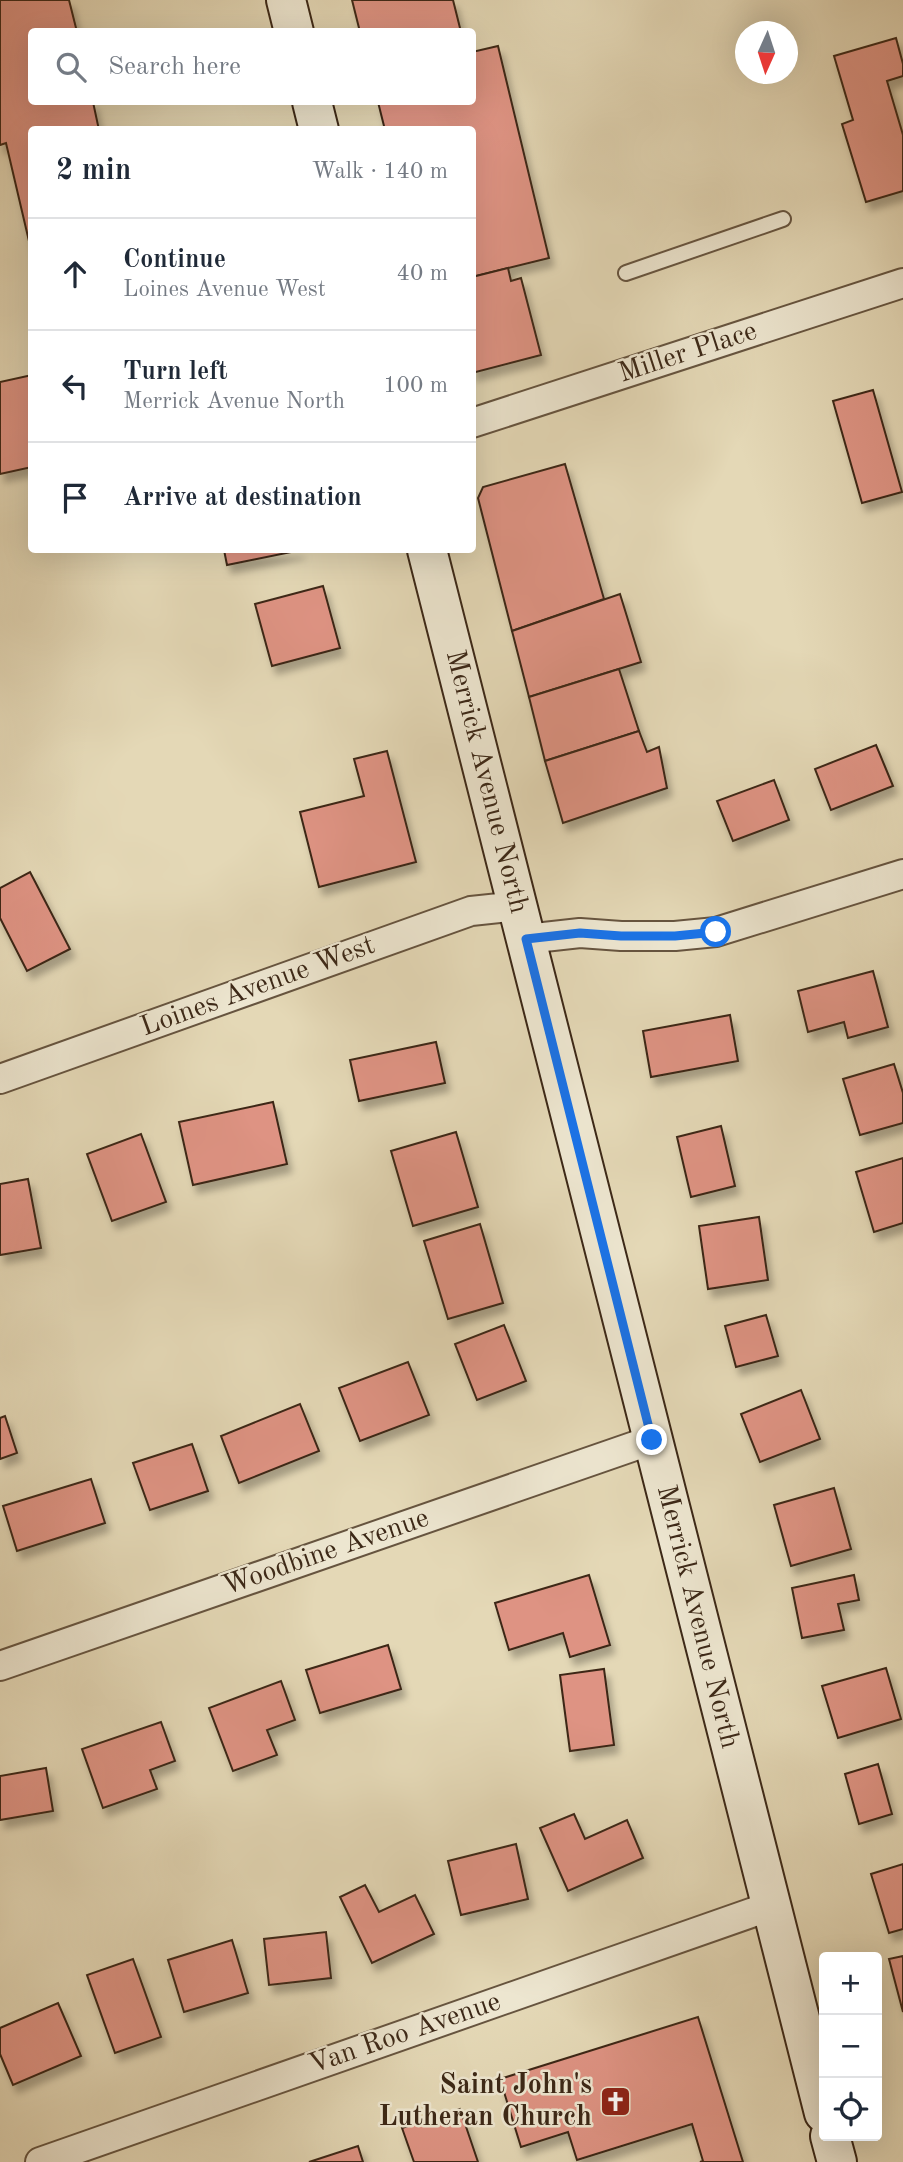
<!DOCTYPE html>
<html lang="en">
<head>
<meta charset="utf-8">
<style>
  :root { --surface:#fff; --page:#f6f6f7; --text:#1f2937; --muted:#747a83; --line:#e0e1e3 }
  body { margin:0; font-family:"Old Standard TT",serif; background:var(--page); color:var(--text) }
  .controls { position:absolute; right:21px; bottom:21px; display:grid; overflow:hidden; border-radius:7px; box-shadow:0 7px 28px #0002 }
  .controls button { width:63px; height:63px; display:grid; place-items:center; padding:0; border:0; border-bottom:2px solid var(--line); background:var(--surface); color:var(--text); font:35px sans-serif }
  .compass { position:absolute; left:735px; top:21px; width:63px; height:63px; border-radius:50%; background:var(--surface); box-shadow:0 7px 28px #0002; rotate:183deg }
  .stop { position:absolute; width:21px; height:21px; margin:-16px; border:5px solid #1a73e8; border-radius:50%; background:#fff }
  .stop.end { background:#1a73e8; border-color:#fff; box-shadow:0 2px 7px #0008 }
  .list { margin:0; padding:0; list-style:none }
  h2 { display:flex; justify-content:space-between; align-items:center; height:91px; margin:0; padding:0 28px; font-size:30px }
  h2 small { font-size:23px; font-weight:400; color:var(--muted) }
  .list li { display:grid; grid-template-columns:46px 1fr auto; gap:21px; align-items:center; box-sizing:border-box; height:112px; padding:0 28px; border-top:2px solid var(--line) }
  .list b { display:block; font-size:26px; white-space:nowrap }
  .list p { margin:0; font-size:23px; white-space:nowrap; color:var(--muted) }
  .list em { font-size:23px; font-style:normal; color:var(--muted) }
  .icon { flex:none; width:38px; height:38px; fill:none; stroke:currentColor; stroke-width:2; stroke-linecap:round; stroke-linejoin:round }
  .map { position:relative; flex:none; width:903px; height:2162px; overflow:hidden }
  .search { position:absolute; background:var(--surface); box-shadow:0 7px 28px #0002; left:28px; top:28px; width:448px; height:77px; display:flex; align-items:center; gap:18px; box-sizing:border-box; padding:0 24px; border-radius:7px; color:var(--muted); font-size:26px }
  .panel { position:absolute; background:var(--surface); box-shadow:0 7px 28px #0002; left:28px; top:126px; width:448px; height:427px; border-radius:7px }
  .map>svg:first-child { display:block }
  .building { fill:#de9383; stroke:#3c2817; stroke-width:2; filter:url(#shadow) }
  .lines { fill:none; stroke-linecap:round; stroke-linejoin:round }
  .service-casing { stroke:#66543f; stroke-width:18 }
  .minor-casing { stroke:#66543f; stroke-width:32 }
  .secondary-casing { stroke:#3c2817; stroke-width:42 }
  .service { stroke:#ede6d0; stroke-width:14 }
  .minor { stroke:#ede6d0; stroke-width:28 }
  .secondary { stroke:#ede6d0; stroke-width:38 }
  .route { stroke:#1a73e8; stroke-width:9 }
  .labels { text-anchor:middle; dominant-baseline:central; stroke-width:5; stroke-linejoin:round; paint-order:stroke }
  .street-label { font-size:28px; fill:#3c2817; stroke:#ede6d0 }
  .poi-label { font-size:28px; font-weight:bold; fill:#3c2817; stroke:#ede6d0; text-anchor:end }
</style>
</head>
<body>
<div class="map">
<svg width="903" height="2162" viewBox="0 0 903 2162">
  <defs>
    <filter id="shadow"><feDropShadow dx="4.5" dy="8" stdDeviation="3.5" flood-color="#0004"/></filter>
  </defs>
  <rect width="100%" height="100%" fill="#e4d8b6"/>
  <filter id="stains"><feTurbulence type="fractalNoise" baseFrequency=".00286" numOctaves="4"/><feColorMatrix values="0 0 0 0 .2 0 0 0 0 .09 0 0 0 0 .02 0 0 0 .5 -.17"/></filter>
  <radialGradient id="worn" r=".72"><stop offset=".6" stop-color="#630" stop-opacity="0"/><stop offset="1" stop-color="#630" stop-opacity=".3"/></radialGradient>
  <!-- building -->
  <g class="building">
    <path d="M0,0H69L77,32H32V102H93L99,130H32V254L6,143L0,145Z"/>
    <path d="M352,0H453L461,32H360Z"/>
    <path d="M896,38L903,64V76L887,81L903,135V191L866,202L842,124L853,120L834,56Z"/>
    <path d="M498,46L549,258L472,277V130H385L378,102H472V52Z"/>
    <path d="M508,268L511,281L521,278L541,355L472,373V277Z"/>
    <path d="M32,375V467L0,474V382Z"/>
    <path d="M873,390L902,492L862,503L833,401Z"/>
    <path d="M565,464L604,599L512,631L478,498L483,487Z"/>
    <path d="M224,550H301L227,565Z"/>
    <path d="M323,586L340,648L272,666L255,604Z"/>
    <path d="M620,594L641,662L529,697L512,631Z"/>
    <path d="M619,669L639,731L545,761L529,697Z"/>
    <path d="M639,731L647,752L659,747L667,788L563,823L545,761Z"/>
    <path d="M876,745L893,786L831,810L815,769Z"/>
    <path d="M387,751L416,862L319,887L300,812L364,796L354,759Z"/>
    <path d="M774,780L789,820L733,841L717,801Z"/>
    <path d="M30,872L70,949L27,971L0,918V888Z"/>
    <path d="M873,971L888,1027L848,1038L844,1022L808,1032L798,991Z"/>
    <path d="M730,1015L738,1061L651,1077L643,1031Z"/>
    <path d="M436,1042L445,1083L359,1101L350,1060Z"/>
    <path d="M894,1064L903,1093V1123L860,1135L843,1079Z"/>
    <path d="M273,1102L287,1164L193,1185L179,1122Z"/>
    <path d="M721,1126L735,1186L691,1197L677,1137Z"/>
    <path d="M456,1132L478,1207L413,1226L391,1151Z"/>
    <path d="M141,1134L166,1202L112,1221L87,1154Z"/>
    <path d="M903,1158V1223L874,1232L856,1172Z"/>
    <path d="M28,1179L41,1248L0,1255V1184Z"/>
    <path d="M759,1217L768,1280L708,1289L699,1226Z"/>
    <path d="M480,1224L503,1303L448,1319L424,1241Z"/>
    <path d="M766,1315L778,1356L736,1367L725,1326Z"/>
    <path d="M504,1325L526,1381L477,1400L455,1344Z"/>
    <path d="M408,1362L429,1415L360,1441L339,1388Z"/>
    <path d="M801,1390L820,1439L760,1462L741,1414Z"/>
    <path d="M300,1404L319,1451L239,1483L221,1436Z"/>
    <path d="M5,1416L17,1453L0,1459V1418Z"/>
    <path d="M192,1444L208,1491L150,1510L133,1463Z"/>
    <path d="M91,1479L105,1523L17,1551L3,1506Z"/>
    <path d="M834,1488L851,1549L791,1566L774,1505Z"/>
    <path d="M589,1575L610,1645L570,1657L563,1633L509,1650L495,1603Z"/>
    <path d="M854,1575L859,1600L838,1604L844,1630L802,1638L792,1588Z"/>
    <path d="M388,1645L401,1689L320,1713L306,1670Z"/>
    <path d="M886,1668L901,1719L838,1738L822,1686Z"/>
    <path d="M604,1669L614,1745L570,1751L560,1675Z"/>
    <path d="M281,1681L295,1720L267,1730L277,1755L233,1771L209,1708Z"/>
    <path d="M161,1722L175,1761L150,1770L157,1789L103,1808L82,1749Z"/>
    <path d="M878,1764L892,1814L859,1824L845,1774Z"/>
    <path d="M46,1768L53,1811L0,1820V1776Z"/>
    <path d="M574,1814L585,1839L627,1820L643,1858L568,1891L540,1828Z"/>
    <path d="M516,1844L528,1899L461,1915L448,1861Z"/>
    <path d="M903,1864V1929L889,1933L871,1874Z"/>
    <path d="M365,1885L379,1912L415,1895L434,1934L372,1963L340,1897Z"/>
    <path d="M326,1932L331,1978L269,1985L264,1939Z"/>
    <path d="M232,1940L248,1993L184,2012L168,1960Z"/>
    <path d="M903,1956V2012L889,1959Z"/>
    <path d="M133,1959L161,2037L115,2053L87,1975Z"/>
    <path d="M58,2003L81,2056L13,2085L0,2054V2028Z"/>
    <path d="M698,2017L743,2162H700L703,2161L692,2124L577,2160L568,2132L521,2147L500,2079Z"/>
    <path d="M460,2109L478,2162H414L402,2128Z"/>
    <path d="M358,2146L363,2162H309Z"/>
  </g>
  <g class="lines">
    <defs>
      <path id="service" d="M626,273L783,219"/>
      <g id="minor">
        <path d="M472,423L903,283"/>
        <path d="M526,939L580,933L621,936H675L716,932L903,874"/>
        <path d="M0,1079L471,911L518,906"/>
        <path d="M0,1666L652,1440"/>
        <path d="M40,2162L771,1906"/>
      </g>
      <g id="secondary">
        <path d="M286,0L294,32"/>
        <path d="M312,102L319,130"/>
        <path d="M427,550L824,2113"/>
        <path d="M830,2136L837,2162"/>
      </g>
    </defs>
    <!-- service casing -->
    <use href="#service" class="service-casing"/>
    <!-- minor casing -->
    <use href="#minor" class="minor-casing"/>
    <!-- secondary casing -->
    <use href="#secondary" class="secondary-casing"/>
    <!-- service -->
    <use href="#service" class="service"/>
    <!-- minor -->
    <use href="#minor" class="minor"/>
    <!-- secondary -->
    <use href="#secondary" class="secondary"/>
  </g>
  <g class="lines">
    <!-- route -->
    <path class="route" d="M652,1440L526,939L580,933L621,936H675L716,932"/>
  </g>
  <!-- icons -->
  <defs>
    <symbol id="church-square" viewBox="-11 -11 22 22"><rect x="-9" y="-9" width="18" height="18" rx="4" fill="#8f2418" stroke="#ede6d0"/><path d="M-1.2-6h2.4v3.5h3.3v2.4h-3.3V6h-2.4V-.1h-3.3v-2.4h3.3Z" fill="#fff"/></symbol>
  </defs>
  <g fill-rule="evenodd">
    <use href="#church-square" x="598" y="2084" width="35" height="35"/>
  </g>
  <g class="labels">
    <!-- street labels -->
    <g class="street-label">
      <text transform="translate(688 353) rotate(-18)">Miller Place</text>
      <text transform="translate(486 782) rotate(76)">Merrick Avenue North</text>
      <text transform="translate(258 987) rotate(-20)">Loines Avenue West</text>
      <text transform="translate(326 1553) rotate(-19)">Woodbine Avenue</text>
      <text transform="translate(697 1617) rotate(76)">Merrick Avenue North</text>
      <text transform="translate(405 2034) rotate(-19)">Van Roo Avenue</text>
    </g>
    <!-- poi labels -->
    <g class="poi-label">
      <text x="592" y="2086">Saint John's<tspan x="592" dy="32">Lutheran Church</tspan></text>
    </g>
  </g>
  <rect width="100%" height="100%" filter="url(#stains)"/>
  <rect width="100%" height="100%" fill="url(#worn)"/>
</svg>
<div class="controls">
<button>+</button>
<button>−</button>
<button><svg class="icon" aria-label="locate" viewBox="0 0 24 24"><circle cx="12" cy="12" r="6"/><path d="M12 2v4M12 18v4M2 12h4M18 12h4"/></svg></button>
</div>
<svg class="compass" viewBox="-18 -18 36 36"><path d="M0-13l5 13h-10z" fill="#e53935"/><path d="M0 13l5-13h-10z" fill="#747a83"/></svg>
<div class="stop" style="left:716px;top:932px"></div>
<div class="stop end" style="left:652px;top:1440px"></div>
<div class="search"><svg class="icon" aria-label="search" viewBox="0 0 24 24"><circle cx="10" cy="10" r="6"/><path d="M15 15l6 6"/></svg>Search here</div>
<section class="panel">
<h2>2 min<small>Walk · 140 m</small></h2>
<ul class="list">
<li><svg class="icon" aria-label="ahead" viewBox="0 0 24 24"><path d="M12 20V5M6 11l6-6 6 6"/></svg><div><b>Continue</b><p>Loines Avenue West</p></div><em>40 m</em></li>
<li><svg class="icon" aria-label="left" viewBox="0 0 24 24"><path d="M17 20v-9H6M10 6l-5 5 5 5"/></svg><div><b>Turn left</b><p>Merrick Avenue North</p></div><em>100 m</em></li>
<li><svg class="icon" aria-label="arrive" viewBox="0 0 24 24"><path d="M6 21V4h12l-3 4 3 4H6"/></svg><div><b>Arrive at destination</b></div></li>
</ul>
</section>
</div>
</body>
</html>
